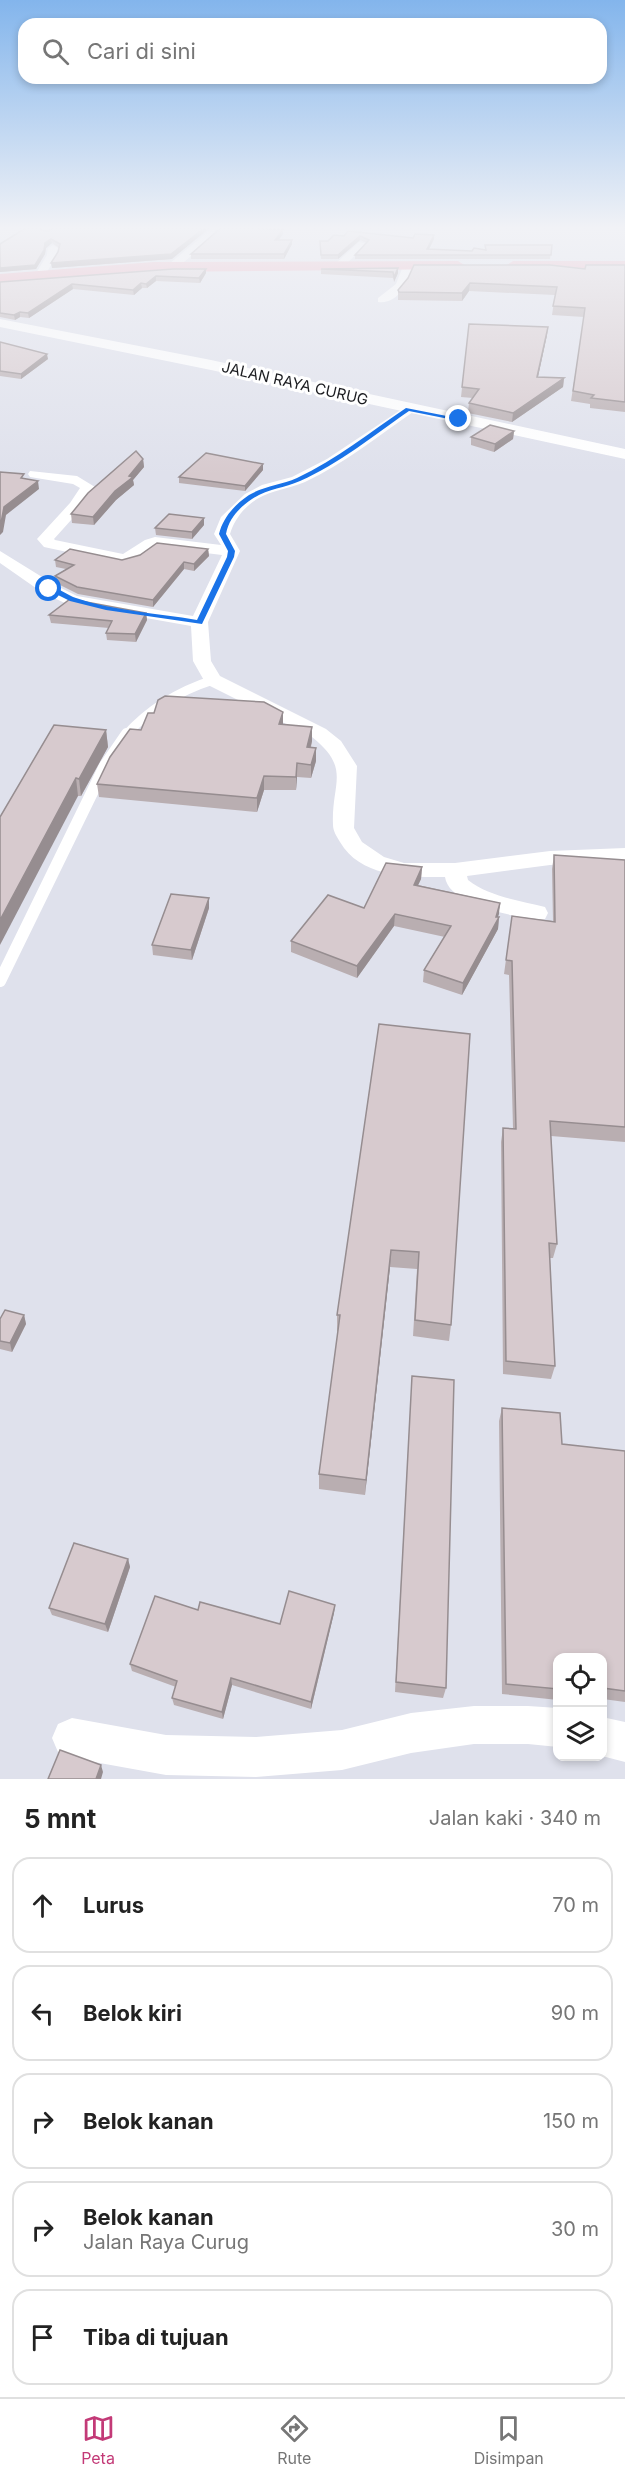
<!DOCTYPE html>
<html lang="id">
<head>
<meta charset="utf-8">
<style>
  :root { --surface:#fff; --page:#f6f6f6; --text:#222; --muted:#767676; --line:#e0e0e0; --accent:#c33a77 }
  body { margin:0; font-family:Inter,sans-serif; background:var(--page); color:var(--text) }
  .controls { position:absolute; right:18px; bottom:18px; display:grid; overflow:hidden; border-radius:12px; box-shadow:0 3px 9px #0003 }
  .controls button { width:54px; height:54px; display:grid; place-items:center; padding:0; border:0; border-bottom:2px solid var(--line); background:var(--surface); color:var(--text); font:30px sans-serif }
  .stop { position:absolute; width:18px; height:18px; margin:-14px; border:4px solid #1a73e8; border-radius:50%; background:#fff }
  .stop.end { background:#1a73e8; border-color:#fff; box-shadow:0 2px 6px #0008 }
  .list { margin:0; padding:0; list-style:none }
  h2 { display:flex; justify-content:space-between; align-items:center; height:78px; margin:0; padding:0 24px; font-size:26px }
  h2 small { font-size:20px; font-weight:400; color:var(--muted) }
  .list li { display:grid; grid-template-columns:39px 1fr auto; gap:18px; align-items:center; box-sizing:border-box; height:96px; margin:0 12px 12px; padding:0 12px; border:2px solid var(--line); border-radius:18px }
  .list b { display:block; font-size:22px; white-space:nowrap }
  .list p { margin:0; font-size:20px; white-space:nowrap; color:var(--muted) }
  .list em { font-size:20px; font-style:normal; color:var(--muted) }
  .icon { flex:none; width:33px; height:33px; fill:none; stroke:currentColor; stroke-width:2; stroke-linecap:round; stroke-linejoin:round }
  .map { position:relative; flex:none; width:625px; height:1779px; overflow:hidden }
  .search { position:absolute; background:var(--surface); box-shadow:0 3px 9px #0003; left:18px; right:18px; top:18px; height:66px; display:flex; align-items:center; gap:15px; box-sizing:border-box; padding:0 21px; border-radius:18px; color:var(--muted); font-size:22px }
  .sheet { height:618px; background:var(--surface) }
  nav { display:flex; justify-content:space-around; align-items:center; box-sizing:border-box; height:84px; border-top:2px solid var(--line); background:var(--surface); font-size:16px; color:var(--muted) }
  nav a { display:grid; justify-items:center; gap:3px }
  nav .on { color:var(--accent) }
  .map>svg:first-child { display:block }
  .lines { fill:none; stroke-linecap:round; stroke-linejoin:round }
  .service-far1 { stroke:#fff; stroke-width:9 }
  .service { stroke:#fff; stroke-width:12 }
  .minor { fill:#fff; fill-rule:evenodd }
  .tertiary { fill:#fff; fill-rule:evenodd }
  .primary { fill:#eca3b3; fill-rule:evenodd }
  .wall { fill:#b9aeb1 }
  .shaded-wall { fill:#968d90 }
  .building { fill:#d7cace; stroke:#968d90; stroke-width:1.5 }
  .route { fill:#1a73e8 }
  .labels { text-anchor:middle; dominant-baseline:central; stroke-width:6; stroke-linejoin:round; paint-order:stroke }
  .far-street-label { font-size:15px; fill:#1b1c20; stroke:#fff }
</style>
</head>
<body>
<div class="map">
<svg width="625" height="1779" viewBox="0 0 625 1779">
  <rect width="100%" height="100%" fill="#dfe1ec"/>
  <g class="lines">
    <!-- service-far1 -->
    <path class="service-far1" d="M126,735C150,708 179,691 213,680"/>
    <!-- service -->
    <path class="service" d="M0,981L105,766L127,734"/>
    <!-- minor -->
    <g class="minor">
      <path d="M48,226H60L49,233H43V229Z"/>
      <path d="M215,226H226L177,268H169V264Z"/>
      <path d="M359,242L367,244L342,268H334L333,266Z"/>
      <path d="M53,245L58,248L57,255L44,277H36L35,275L47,255L48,248Z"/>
      <path d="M408,263L413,266C410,282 397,305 378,302V298L396,284L403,266Z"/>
      <path d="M408,405L413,406L415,409L413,412C378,436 344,464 305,482C289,489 272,490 257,499C244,507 234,520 230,534L240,551L208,622L211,661L220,676L326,729L341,741L357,766L354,828L362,842L384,857L404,863H455L550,851L625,848V862L550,865L467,876L468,880C490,897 518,900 545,907L548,913L545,919L537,921C514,915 449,906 445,877C409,877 361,878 340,842C337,837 333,831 333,825C331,783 352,769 312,737L206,684L193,661L191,626L67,604L43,593L0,563V551L55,585L77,596L193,616L222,555L157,547L140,559L123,564L44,547L37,539L70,503L80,488L73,484L30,477L28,474L30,471L77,476L95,487L81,509L54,539L55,540L123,554L145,540L155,537L221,545L214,534L221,517L245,494L262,485L292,477L327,459Z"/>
      <path d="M474,1706H528L558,1708V1747L528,1744H474L411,1753L342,1770L256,1777L166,1775L72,1758L58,1752L52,1738L58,1724L72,1718L166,1735L256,1737L342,1730L411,1713Z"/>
      <path d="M602,1717L625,1722V1762L602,1756Z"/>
    </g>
    <!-- tertiary -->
    <path class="tertiary" d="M0,319L211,360L625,449V459L211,370L0,327Z"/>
    <!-- primary -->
    <g class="primary">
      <path d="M458,261L466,266L463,269L154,272L0,284V274L154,262Z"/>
      <path d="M513,261H625V271L508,269L505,266Z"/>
    </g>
  </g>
  <!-- wall -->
  <g class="wall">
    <path d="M29,226H45L41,229V230L172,259L52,268L59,248L52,243L46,248L45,254L36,269L0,272V244Z"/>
    <path d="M223,226H258L256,228L283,234L279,240L292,244L284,259H191V254Z"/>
    <path d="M334,235L434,239L429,249L472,251L485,249V245H552L550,259H355V255L367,243L360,240L338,259H321L320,241H328Z"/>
    <path d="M625,265V412L590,408V404L571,401L584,317L552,315L555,295L469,291L462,301L398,300V290Z"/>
    <path d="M398,268V273L394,282L393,278L321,274V269Z"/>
    <path d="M206,273L200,283L156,281L147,288H142L134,295L73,289L29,318L20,317L15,320L0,317V282Z"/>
    <path d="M469,324L547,335L538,377L564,378L563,387L512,422L468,413L469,403L473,398L461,397Z"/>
    <path d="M0,342L48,359L21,379L0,376Z"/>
    <path d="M514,431L513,439L494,452L471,445V437Z"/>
    <path d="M143,459L144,467L133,480L134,485L116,500L94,525L72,523L71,514Z"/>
    <path d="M263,464V470L245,491L179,483V477Z"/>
    <path d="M204,525L192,539L156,535L155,528Z"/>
    <path d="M208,549L209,556L194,571L184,569L153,607L78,594L56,583L55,576L66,569L56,567L55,560H122Z"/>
    <path d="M146,613L147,620L136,642L107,640L106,633L109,628L51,623L49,615Z"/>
    <path d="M283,724L312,741L311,747L316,761L311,778L297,777L296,790H264L257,812L99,797L97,784L141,730Z"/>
    <path d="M106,730L108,747L81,796H78L0,817Z"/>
    <path d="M554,855L625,860V1142L551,1136L557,1244L553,1258H550L555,1366L551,1379L503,1374L501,1142L503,1128H513L509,975L504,974L512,916L553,921L552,869Z"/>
    <path d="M422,867L421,879L418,885L500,903L498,917H499L498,929L462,995L423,982L424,970L445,937L394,926L357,978L291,952V941L364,908Z"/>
    <path d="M209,898V908L192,960L153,955L152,945Z"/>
    <path d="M379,1024L451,1325L449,1341L413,1336L417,1269L390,1267L365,1495L319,1489V1474L338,1331H337V1315Z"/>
    <path d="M24,1315L26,1324L12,1352L0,1349V1319Z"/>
    <path d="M412,1376L446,1688L443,1698L395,1692Z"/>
    <path d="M502,1408L562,1444L625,1451V1702L603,1699V1658H558V1700L502,1694L499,1421Z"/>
    <path d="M128,1559L130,1567L108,1632L52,1615L49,1608Z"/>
    <path d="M335,1605L334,1613L311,1709L232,1685L223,1719L174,1705L172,1698L176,1687L132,1671L130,1664L198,1610L280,1624Z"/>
  </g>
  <!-- shaded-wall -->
  <g class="shaded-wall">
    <path d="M207,226H212L172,259L52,268L51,263Z"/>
    <path d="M283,230V234L275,244V240Z"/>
    <path d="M434,235V239L427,253V249Z"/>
    <path d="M360,236V240L338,259V255Z"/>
    <path d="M51,239L52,243L46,248L45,254L36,269L0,272V268L45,243Z"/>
    <path d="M292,240V244L284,259V254Z"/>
    <path d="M398,268V273L394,282V277Z"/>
    <path d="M206,269V273L200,283L199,278Z"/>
    <path d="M156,276V281L147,288L146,284Z"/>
    <path d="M141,283L142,288L134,295L133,290Z"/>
    <path d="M470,283L469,291L462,301V293Z"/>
    <path d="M72,284L73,289L29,318L28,313Z"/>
    <path d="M20,312V317L15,320L14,315Z"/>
    <path d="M548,327L547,335L536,386L537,377Z"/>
    <path d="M47,354L48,359L21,379V374Z"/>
    <path d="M564,378L563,387L512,422L513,413Z"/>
    <path d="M514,431L513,439L494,452L495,444Z"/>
    <path d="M143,459L144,467L133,480L134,485L116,500L94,525L93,517Z"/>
    <path d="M263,464V470L245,491V486Z"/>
    <path d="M38,481L39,489L6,515L3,532L0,535V525L4,507Z"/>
    <path d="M204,518V525L192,539V532Z"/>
    <path d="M208,549L209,556L194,571V564Z"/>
    <path d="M184,562V569L153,607V600Z"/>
    <path d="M146,613L147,620L136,642L135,634Z"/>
    <path d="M283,712V725L279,724Z"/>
    <path d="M312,727V741L307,761V747Z"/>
    <path d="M106,730L108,747L81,796L79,779Z"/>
    <path d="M316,748V761L311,778V765Z"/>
    <path d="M297,763V777L296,790V777Z"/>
    <path d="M264,776V790L257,812V798Z"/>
    <path d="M76,778L78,796L0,945V920Z"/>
    <path d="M422,867L421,879L413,896L414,885Z"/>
    <path d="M209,898V908L192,960L191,950Z"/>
    <path d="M500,903L499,914L496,922L499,917L498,929L462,995L463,983L496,917Z"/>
    <path d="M395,914L394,926L357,978V966Z"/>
    <path d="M391,1250L390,1267L365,1495L366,1480Z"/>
    <path d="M24,1315L26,1324L12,1352L10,1343Z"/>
    <path d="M128,1559L130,1567L108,1632L105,1624Z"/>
    <path d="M335,1605L334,1613L311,1709V1702Z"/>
    <path d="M231,1678L232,1685L223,1719L222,1712Z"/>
    <path d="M101,1765L103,1772L101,1779H96Z"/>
  </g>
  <!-- building -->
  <g class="building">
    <path d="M29,226H40L41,230L48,231L57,226H207L171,254L51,263L58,252L60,244L51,239L45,243L44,250L35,265L0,268V244Z"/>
    <path d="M223,226H255L253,228L283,230L275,240H292L284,254H191Z"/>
    <path d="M348,231L413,238L415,234L434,235L427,249L472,251L474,248L486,250L485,245H552L551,255H355L369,240L360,236L338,255H321L320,241H328L334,235L344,236Z"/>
    <path d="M414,265H550L585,269L586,265H625V402L591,398L594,395L573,391L585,308L553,306L557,287L470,283L462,293L399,292L398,290L408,278Z"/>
    <path d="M398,268L394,277L393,272L321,269Z"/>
    <path d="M173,269H206L199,278L156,276L146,284L141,283L133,290L72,284L28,313L20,312L14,315L0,313V282Z"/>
    <path d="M469,324L548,327L537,377L564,378L513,413L469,403L479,389L462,387Z"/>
    <path d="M0,342L47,354L21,374L0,371Z"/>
    <path d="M490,425L514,431L495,444L471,437Z"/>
    <path d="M136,451L143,459L129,476L133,477L115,491L93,517L71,514L88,493Z"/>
    <path d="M206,453L263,464L245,486L179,477Z"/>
    <path d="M0,472L24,474L21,478L38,481L4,507L1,523L0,525Z"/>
    <path d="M169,514L204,518L192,532L155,528Z"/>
    <path d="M157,543L208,549L194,564L184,562L153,600L77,587L55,576L74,565L55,560L70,549L122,560L140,555Z"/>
    <path d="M70,599L146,613L135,634L106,633L112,621L49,615Z"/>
    <path d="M165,696L264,702L283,712L279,724L312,727L307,747L316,748L311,765L297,763L296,777L264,776L257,798L97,784L110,757L130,729L141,730L148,713H154L158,700Z"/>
    <path d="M54,725L106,730L79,779L76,778L0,920V817Z"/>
    <path d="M554,855L625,860V1127L550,1121L557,1244L549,1243L555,1366L506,1361L503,1128L516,1129L512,961L506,960L512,916L555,922Z"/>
    <path d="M386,863L422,867L414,885L500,903L496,917H499L463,983L424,970L451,926L395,914L357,966L291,941L328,895L364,908Z"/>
    <path d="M171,894L209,898L191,950L152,945Z"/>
    <path d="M379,1024L470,1034L451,1325L415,1320L419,1252L391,1250L366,1480L319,1474L340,1315H337Z"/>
    <path d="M5,1310L24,1315L10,1343L0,1341V1319Z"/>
    <path d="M412,1376L454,1380L446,1688L396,1682Z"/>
    <path d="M502,1408L560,1413L562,1444L625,1451V1691L603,1688V1658H558V1689L506,1684Z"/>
    <path d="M74,1543L128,1559L105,1624L49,1608Z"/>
    <path d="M289,1591L335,1605L311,1702L231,1678L222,1712L172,1698L177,1681L130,1664L155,1596L198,1610L200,1602L280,1624Z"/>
    <path d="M60,1750L101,1765L96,1779H48Z"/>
  </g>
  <!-- sky -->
  <linearGradient id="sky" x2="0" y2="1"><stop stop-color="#83b5ec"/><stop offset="0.48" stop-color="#f1f2f6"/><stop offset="1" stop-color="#f1f2f6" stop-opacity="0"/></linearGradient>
  <rect width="625" height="475" fill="url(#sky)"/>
  <!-- route -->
  <path class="route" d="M406,408L462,419L459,421L409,411C374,435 339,464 300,481C284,488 267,489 252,499C239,508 229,518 226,534L235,551L234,557L202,624L106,610L70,601L46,589C54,584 67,595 76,598C114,611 157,613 197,620L227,557L228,551L219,534C223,518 234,505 249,495C264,486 281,485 297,478C336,460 370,432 406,408Z"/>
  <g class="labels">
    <!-- far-street labels -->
    <g class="far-street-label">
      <text transform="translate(295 383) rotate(13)">JALAN RAYA CURUG</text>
    </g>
  </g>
</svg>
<div class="controls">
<button><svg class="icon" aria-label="locate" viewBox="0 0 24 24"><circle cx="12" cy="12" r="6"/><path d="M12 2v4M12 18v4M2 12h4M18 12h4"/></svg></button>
<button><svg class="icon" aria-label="layers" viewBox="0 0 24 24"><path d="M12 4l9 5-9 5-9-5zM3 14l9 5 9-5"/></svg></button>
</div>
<div class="stop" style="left:49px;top:589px"></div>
<div class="stop end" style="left:459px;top:419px"></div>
<div class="search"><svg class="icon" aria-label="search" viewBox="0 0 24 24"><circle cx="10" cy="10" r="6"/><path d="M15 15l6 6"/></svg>Cari di sini</div>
</div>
<section class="sheet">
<h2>5 mnt<small>Jalan kaki · 340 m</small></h2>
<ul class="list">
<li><svg class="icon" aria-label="ahead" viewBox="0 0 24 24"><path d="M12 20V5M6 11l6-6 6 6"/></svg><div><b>Lurus</b></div><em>70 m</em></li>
<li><svg class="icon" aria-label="left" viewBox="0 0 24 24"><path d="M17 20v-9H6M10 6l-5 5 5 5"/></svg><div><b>Belok kiri</b></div><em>90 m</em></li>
<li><svg class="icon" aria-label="right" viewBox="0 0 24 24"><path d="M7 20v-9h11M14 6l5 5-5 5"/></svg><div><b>Belok kanan</b></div><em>150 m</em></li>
<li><svg class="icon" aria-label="right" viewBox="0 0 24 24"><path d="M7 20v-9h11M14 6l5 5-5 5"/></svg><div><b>Belok kanan</b><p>Jalan Raya Curug</p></div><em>30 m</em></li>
<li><svg class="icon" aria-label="arrive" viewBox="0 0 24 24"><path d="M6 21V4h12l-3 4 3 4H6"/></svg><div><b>Tiba di tujuan</b></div></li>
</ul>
</section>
<nav>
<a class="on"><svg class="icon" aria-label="map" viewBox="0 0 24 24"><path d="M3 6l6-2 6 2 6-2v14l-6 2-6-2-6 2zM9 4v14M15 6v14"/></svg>Peta</a>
<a><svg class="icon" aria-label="directions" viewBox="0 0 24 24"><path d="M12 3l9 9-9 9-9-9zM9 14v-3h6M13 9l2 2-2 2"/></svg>Rute</a>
<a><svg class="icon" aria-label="saved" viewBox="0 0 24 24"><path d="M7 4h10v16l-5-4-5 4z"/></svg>Disimpan</a>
</nav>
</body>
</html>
